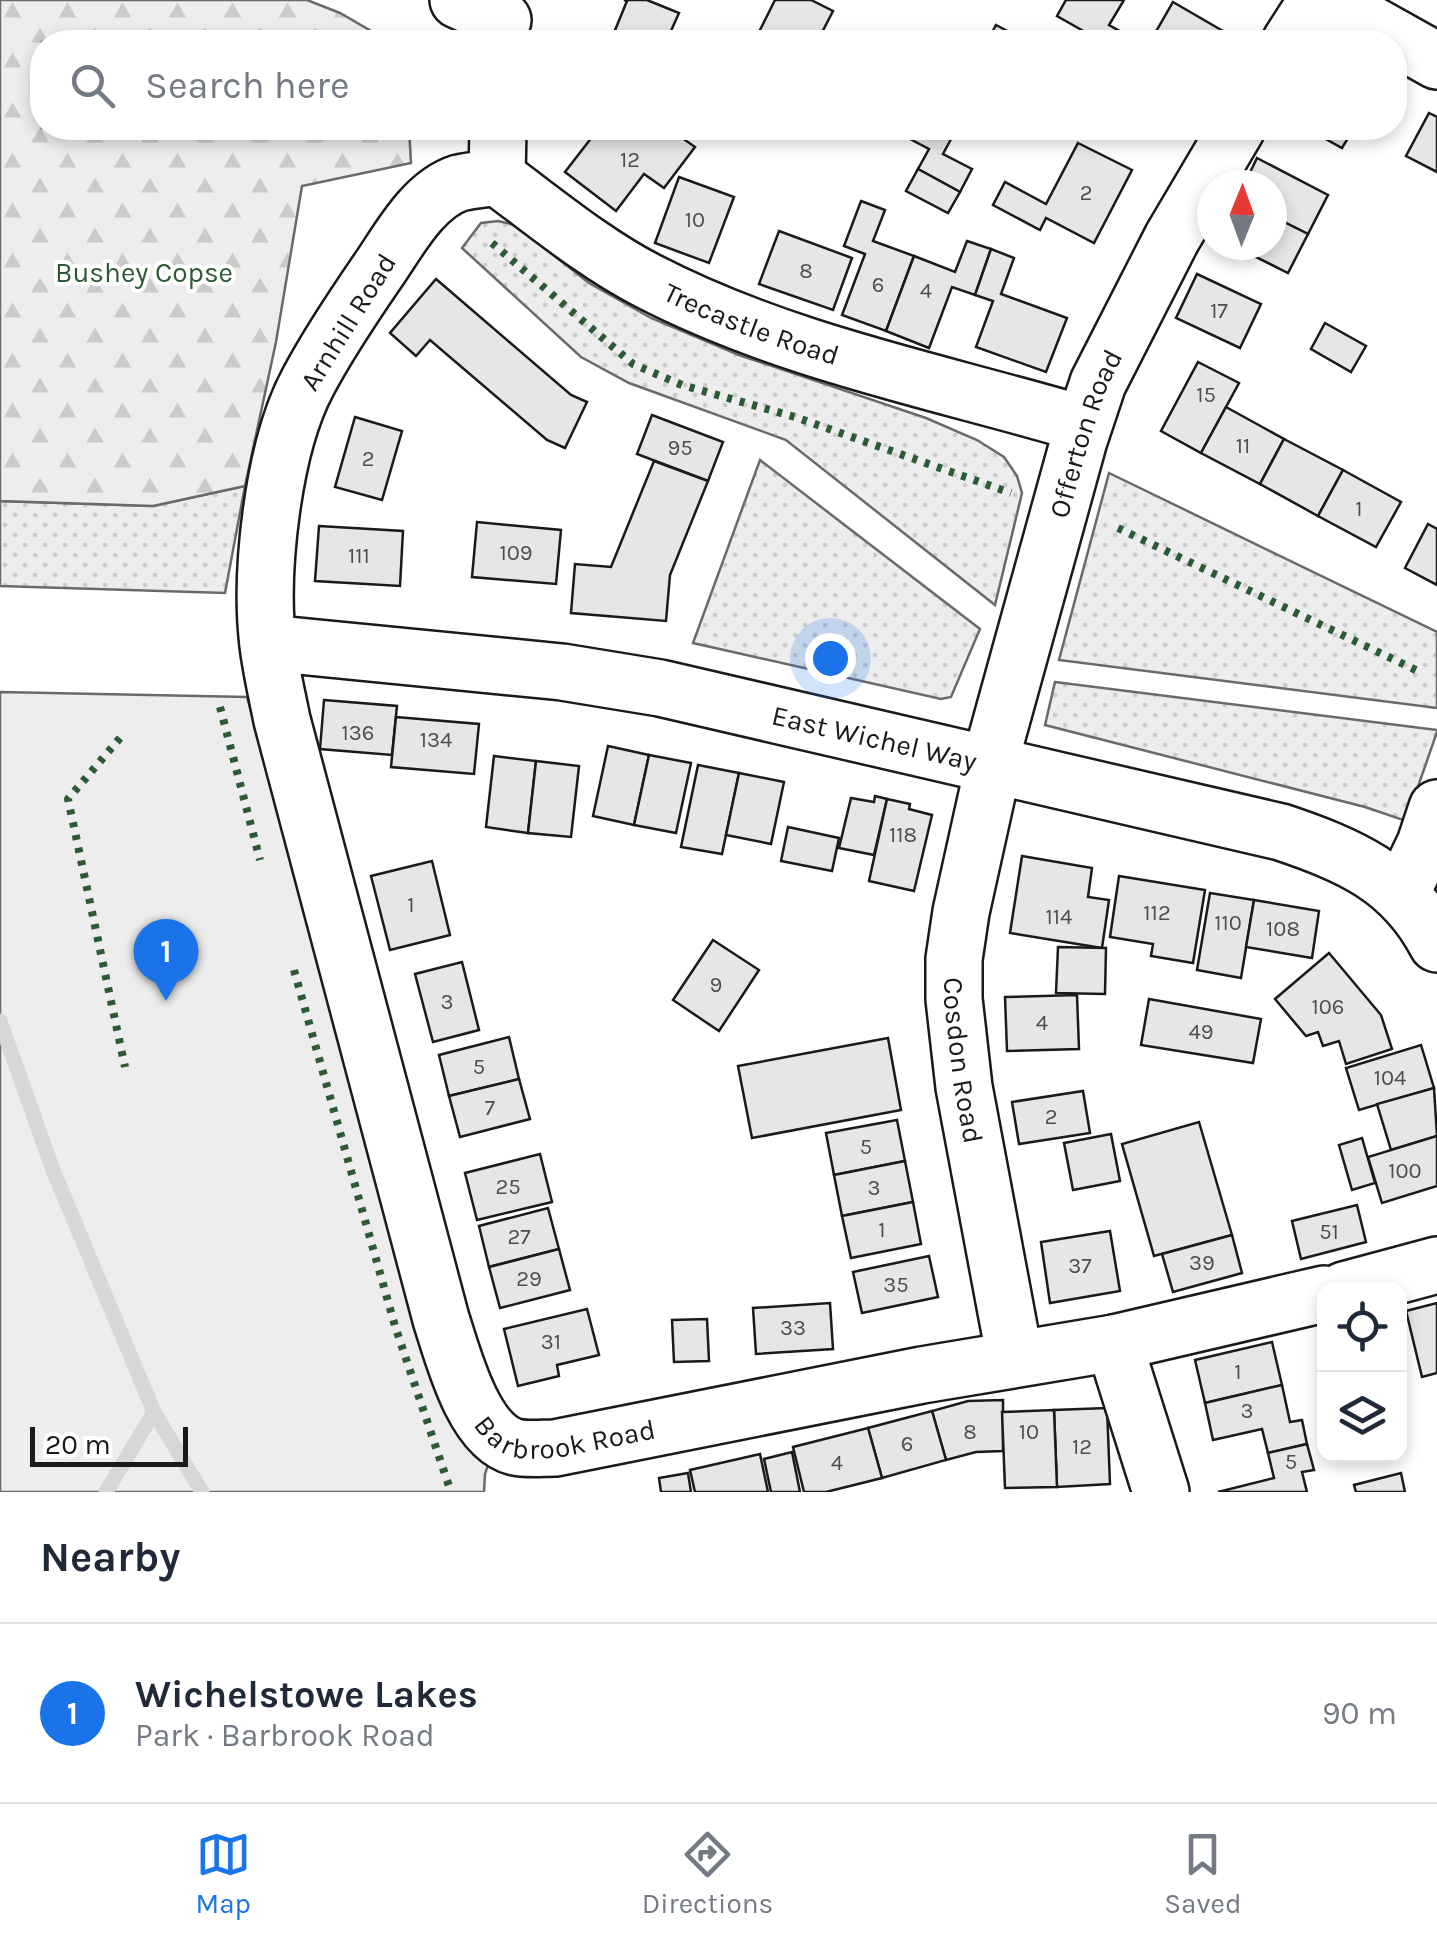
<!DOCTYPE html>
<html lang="en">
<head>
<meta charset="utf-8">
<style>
  :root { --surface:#fff; --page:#f2f2f3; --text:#1f2937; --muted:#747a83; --line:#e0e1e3; --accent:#1a73e8 }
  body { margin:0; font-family:Karla,sans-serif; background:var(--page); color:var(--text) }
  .controls { position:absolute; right:30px; bottom:30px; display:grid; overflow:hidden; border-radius:20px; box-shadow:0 5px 15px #0003 }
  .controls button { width:90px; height:90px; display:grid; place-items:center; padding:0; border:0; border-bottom:2px solid var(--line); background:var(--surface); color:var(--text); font:50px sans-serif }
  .compass { position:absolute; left:1197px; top:170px; width:90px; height:90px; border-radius:50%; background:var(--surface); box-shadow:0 5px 15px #0003; rotate:1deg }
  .scale { position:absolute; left:30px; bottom:25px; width:158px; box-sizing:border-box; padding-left:10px; border:5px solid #1a1a1a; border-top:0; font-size:28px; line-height:35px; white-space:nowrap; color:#1a1a1a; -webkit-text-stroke:8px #fff; paint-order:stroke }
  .you { position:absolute; left:830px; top:658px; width:35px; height:35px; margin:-25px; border:8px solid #fff; border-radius:50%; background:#1a73e8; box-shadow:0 0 0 15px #1a73e833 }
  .badge { display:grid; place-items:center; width:65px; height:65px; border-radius:50%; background:var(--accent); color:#fff; font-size:32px; font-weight:700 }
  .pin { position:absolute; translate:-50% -82px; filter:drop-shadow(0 2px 5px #0008) }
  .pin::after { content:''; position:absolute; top:52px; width:35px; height:30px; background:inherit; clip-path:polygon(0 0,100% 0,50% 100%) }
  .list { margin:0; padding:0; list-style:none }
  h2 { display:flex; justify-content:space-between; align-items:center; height:130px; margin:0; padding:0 40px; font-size:42px }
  h2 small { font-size:32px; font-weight:400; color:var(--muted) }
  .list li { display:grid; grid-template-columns:65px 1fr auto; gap:30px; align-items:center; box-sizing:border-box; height:180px; padding:0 40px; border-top:2px solid var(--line) }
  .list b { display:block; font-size:38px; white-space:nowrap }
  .list p { margin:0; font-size:32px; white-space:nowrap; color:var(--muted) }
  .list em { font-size:32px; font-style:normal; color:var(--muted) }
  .icon { flex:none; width:55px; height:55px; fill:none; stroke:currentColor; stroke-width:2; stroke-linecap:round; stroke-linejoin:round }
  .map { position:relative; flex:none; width:1437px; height:1492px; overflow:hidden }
  .search { position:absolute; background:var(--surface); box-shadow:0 5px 15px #0003; left:30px; right:30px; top:30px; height:110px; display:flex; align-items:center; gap:25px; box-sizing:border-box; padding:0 35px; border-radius:40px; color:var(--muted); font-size:38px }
  .sheet { height:310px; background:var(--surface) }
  nav { display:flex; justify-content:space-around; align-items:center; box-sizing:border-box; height:140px; border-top:2px solid var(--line); background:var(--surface); font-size:28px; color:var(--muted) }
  nav a { display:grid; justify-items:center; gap:5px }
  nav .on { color:var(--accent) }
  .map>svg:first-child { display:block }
  .grass { fill:url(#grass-dots); stroke:#6a6a6a; stroke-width:2.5 }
  .forest { fill:url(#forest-firs); stroke:#6a6a6a; stroke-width:2.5 }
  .built { fill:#ededed; stroke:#6a6a6a; stroke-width:2.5 }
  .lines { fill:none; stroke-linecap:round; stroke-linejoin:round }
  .stream { stroke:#d7d7d7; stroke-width:15 }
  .building { fill:#e6e6e6; stroke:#1a1a1a; stroke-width:2.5 }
  .minor-casing { stroke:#1a1a1a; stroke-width:60 }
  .minor { stroke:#fff; stroke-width:55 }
  .hedge { stroke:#2b5a34; stroke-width:8; stroke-dasharray:5 8; stroke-linecap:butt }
  .labels { text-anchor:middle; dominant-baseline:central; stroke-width:8; stroke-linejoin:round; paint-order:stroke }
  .number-label { font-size:22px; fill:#4d4d4d }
  .park-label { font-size:28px; fill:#2b5a34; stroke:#fff }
  .street-label { font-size:28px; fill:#1a1a1a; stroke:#fff }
</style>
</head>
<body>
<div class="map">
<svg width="1437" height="1492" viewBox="0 0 1437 1492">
  <defs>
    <pattern id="grass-dots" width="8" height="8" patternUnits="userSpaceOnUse" patternTransform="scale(2.5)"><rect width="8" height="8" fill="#ededed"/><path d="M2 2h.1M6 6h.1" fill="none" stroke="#cbcbcb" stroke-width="1.8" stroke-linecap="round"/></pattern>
    <pattern id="forest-firs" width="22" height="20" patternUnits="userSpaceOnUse" patternTransform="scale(2.5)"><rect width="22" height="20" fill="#ededed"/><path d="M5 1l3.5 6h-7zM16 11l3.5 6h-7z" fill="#cbcbcb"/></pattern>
  </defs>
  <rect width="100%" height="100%" fill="#fff"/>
  <!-- grass -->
  <g class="grass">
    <path d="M498,221L515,225L589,283L651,318L739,355L926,418L977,440L1004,457L1017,476L1022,493L995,605L786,440L629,383L581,357L462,248L481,223Z"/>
    <path d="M760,460L980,629L951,697L941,699L693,643Z"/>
    <path d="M1109,473L1437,632V708L1059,660Z"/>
    <path d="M245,486L225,593L0,586V501L153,506Z"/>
    <path d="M1055,682L1437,730V732L1406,821L1365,807L1045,725Z"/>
  </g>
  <!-- forest -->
  <path class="forest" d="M0,0H307L340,13L390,42H42V128H409L411,163L302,186L276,342L245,486L153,506L0,501Z"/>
  <!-- built -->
  <path class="built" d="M0,692L247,697L416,1304L489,1462L485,1474L484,1492H0Z"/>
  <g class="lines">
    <!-- stream -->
    <g class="stream">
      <path d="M0,1021L53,1170L154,1412L202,1492"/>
      <path d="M106,1492L154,1412"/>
    </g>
  </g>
  <!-- building -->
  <g class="building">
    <path d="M624,0H647L679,13L666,42H618L611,40L627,1Z"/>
    <path d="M775,0H811L833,11L817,42H754Z"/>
    <path d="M1066,0H1124L1109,25L1125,34L1121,42H1090L1094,37L1057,16Z"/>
    <path d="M1173,2L1228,34L1224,42H1150Z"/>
    <path d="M996,25L1028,42H987Z"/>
    <path d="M1429,113L1437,117V172L1406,156Z"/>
    <path d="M599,128H668L695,147L664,188L644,174L616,211L565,172Z"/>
    <path d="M889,128H957L943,154L972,169L960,192L918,169L929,149Z"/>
    <path d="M1306,128H1354L1342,148Z"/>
    <path d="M1078,143L1132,170L1094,243L1046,218L1040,230L993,205L1005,182L1046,204Z"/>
    <path d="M1257,158L1328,195L1308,234L1272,216V185H1244Z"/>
    <path d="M918,169L960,192L948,213L906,191Z"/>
    <path d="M679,177L734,197L709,263L655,243Z"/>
    <path d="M861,201L885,210L873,241L914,256L886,331L842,315L865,254L844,246Z"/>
    <path d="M1272,216L1308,234L1288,273L1232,245H1272Z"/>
    <path d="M779,231L852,258L833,310L759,284Z"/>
    <path d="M967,241L991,249L975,295L952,287L929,348L886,331L914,256L955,272Z"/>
    <path d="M991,249L1014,258L1001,294L1067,318L1046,372L976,347L993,301L975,295Z"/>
    <path d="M1197,274L1261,304L1240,348L1176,318Z"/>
    <path d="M436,279L571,395L587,402L565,448L547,440L430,340L416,356L390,333Z"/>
    <path d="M1325,323L1366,346L1351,372L1311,349Z"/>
    <path d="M1198,362L1239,383L1201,453L1161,431Z"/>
    <path d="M1226,407L1284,439L1260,484L1201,453Z"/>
    <path d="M652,415L723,442L708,481L637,454Z"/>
    <path d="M355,417L402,431L382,500L335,487Z"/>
    <path d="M1284,439L1343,470L1318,516L1260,484Z"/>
    <path d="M654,461L708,481L670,575L666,621L571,613L575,564L611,567Z"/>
    <path d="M1343,470L1401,502L1376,547L1318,516Z"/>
    <path d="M477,522L561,530L556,584L472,577Z"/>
    <path d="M1428,524L1437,529V585L1405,568Z"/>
    <path d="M319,526L403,531L400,586L315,581Z"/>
    <path d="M324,700L397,706L392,755L320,749Z"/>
    <path d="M396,717L479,724L474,774L391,767Z"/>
    <path d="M608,746L649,755L634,825L593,816Z"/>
    <path d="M649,755L691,763L676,833L634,825Z"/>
    <path d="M494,756L536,761L528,833L486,827Z"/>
    <path d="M536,761L579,766L571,837L528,833Z"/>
    <path d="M698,765L739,773L722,854L681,847Z"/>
    <path d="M739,773L784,782L771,844L726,835Z"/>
    <path d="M875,796L887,799L874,855L839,848L851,798L874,802Z"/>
    <path d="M887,799L910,804L909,809L932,815L914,891L869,881Z"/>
    <path d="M788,827L839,838L832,871L781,861Z"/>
    <path d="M1022,856L1092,868L1088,897L1109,900L1102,948L1010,933Z"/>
    <path d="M432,861L450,935L390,950L371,876Z"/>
    <path d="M1119,876L1205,890L1193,963L1151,956L1153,944L1110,937Z"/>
    <path d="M1210,893L1254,900L1241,978L1197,970Z"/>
    <path d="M1254,900L1319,911L1312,958L1246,947Z"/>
    <path d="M713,940L759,970L719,1031L673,1000Z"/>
    <path d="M1058,947L1106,948L1105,994L1056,993Z"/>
    <path d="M1329,953L1381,1015L1392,1049L1346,1064L1339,1041L1323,1046L1318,1032L1306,1036L1275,999Z"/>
    <path d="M462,962L479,1030L433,1042L415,974Z"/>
    <path d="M1077,995L1079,1049L1007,1051L1005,997Z"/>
    <path d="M1149,999L1261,1019L1253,1063L1141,1045Z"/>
    <path d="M509,1037L519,1079L449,1096L439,1055Z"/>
    <path d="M888,1038L901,1110L752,1138L738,1066Z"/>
    <path d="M1421,1045L1434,1088L1359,1110L1346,1068Z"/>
    <path d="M519,1079L530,1119L460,1137L449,1096Z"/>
    <path d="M1434,1088L1437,1136L1391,1150L1377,1104Z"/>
    <path d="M1083,1091L1090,1133L1019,1144L1012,1102Z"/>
    <path d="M897,1120L905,1161L834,1175L826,1133Z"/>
    <path d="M1199,1122L1232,1235L1154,1256L1122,1144Z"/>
    <path d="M1111,1134L1120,1181L1073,1190L1064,1143Z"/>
    <path d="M1437,1136V1186L1382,1203L1368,1157Z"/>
    <path d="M1362,1138L1375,1183L1352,1190L1339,1145Z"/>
    <path d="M540,1154L552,1202L477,1220L465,1173Z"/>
    <path d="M905,1161L913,1202L842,1216L834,1175Z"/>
    <path d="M913,1202L921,1244L851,1258L842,1216Z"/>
    <path d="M1357,1205L1366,1242L1301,1259L1292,1221Z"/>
    <path d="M548,1208L559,1249L489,1267L479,1226Z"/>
    <path d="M1110,1231L1120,1291L1050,1303L1041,1242Z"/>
    <path d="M1232,1235L1242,1273L1173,1292L1162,1254Z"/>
    <path d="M559,1249L570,1290L500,1308L489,1267Z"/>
    <path d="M929,1256L938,1297L862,1313L853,1272Z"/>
    <path d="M830,1303L833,1349L756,1354L753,1308Z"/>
    <path d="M1437,1303V1373L1422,1377L1406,1311Z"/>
    <path d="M587,1309L599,1355L557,1365L559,1376L518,1386L504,1329Z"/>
    <path d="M707,1319L709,1361L674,1362L672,1320Z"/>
    <path d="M1272,1342L1282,1385L1205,1403L1195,1360Z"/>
    <path d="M1282,1385L1290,1422L1302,1420L1307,1444L1268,1453L1262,1429L1213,1440L1205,1403Z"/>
    <path d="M1003,1400V1451L976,1452L946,1460L932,1411L968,1401Z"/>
    <path d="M1107,1408L1110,1484L1057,1487L1054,1410Z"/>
    <path d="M1054,1410L1057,1487L1005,1488L1002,1412Z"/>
    <path d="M932,1411L946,1460L882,1478L868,1428Z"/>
    <path d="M868,1428L882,1478L826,1492H804L793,1447Z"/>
    <path d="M1307,1444L1314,1470L1302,1472L1307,1492H1218L1274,1478L1268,1453Z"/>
    <path d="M792,1452L800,1492H771L764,1459Z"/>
    <path d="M760,1454L768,1492H695L690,1470Z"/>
    <path d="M688,1473L691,1492H661L659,1478Z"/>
    <path d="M1401,1473L1405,1492H1356L1354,1485Z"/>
  </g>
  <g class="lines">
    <defs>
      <g id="minor">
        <path d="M458,0L503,20"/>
        <path d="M1328,0L1437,61"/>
        <path d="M1290,42L1317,0"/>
        <path id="s1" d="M498,128L497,177C546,213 595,254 648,281C785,352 937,381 1083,424"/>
        <path id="s2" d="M497,177C485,179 471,180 459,183C422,195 398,242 377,272C353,307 328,344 308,382C273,447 259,572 268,645C271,670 277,695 282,720L441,1319C453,1356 473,1436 515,1447C528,1450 542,1448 555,1448L922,1375L1114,1343L1324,1294"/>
        <path id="s3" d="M268,643L562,672L660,688L1281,832C1349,855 1402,877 1437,944"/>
        <path id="s4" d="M990,762L1079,440L1098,383L1172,238L1237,128"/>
        <path id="s5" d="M994,763L961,912L954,959V999L964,1087L1015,1359"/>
        <path d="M1401,894L1425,844L1437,808"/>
        <path d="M1344,1290L1437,1265"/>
        <path d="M1114,1343L1161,1492"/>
      </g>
    </defs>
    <!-- minor casing -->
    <use href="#minor" class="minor-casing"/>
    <!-- minor -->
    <use href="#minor" class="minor"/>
    <!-- hedge -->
    <g class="hedge">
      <path d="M492,243L633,364L682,385L795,417L1011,493"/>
      <path d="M1118,528L1420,672"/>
      <path d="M220,707L260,860"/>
      <path d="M120,738L68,799L125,1067"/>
      <path d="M294,970L395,1326L451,1492"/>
    </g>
  </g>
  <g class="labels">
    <!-- number labels -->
    <g class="number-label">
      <text x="630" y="160">12</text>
      <text x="1086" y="193">2</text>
      <text x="695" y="220">10</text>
      <text x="806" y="271">8</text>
      <text x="878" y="285">6</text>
      <text x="926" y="291">4</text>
      <text x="1219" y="311">17</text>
      <text x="1206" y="395">15</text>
      <text x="1243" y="446">11</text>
      <text x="680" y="448">95</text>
      <text x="368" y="459">2</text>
      <text x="1359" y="509">1</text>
      <text x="516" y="553">109</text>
      <text x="359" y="556">111</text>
      <text x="358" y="733">136</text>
      <text x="436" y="740">134</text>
      <text x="903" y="835">118</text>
      <text x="411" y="905">1</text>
      <text x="1157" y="913">112</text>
      <text x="1059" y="917">114</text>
      <text x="1228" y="923">110</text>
      <text x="1283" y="929">108</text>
      <text x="716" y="985">9</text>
      <text x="447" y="1002">3</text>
      <text x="1328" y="1007">106</text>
      <text x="1042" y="1023">4</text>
      <text x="1201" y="1032">49</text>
      <text x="479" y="1067">5</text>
      <text x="1390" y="1078">104</text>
      <text x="490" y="1108">7</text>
      <text x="1051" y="1117">2</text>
      <text x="866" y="1147">5</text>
      <text x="1405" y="1171">100</text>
      <text x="508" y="1187">25</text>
      <text x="874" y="1188">3</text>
      <text x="882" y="1230">1</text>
      <text x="1329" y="1232">51</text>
      <text x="519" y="1237">27</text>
      <text x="1202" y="1263">39</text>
      <text x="1080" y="1266">37</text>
      <text x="529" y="1279">29</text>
      <text x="896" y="1285">35</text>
      <text x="793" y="1328">33</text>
      <text x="551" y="1342">31</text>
      <text x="1238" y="1372">1</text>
      <text x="1247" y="1411">3</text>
      <text x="970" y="1432">8</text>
      <text x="1029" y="1432">10</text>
      <text x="907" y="1444">6</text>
      <text x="1082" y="1447">12</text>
      <text x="1291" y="1462">5</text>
      <text x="837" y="1463">4</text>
    </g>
    <!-- park labels -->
    <g class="park-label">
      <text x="144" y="272">Bushey Copse</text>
    </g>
    <!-- street labels -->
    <g class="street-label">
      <text transform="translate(348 322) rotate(-58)">Arnhill Road</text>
      <text stroke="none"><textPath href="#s1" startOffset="345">Trecastle Road</textPath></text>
      <text stroke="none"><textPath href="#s4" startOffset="342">Offerton Road</textPath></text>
      <text stroke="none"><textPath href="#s3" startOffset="615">East Wichel Way</textPath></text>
      <text stroke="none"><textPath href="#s5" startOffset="302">Cosdon Road</textPath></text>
      <text stroke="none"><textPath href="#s2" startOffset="1458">Barbrook Road</textPath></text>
    </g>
  </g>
</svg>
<div class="controls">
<button><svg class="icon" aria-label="locate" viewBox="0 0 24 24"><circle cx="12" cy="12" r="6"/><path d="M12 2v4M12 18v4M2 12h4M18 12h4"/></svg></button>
<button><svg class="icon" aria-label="layers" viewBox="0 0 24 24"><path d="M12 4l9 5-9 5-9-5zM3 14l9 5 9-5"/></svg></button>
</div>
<svg class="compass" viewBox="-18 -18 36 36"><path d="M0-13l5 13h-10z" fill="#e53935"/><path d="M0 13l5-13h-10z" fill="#747a83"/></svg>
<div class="scale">20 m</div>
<div class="you"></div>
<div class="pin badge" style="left:166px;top:1001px">1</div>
<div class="search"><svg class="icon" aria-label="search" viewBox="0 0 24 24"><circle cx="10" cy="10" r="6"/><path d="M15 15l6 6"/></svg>Search here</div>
</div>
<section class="sheet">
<h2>Nearby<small></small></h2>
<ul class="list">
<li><span class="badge">1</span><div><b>Wichelstowe Lakes</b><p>Park · Barbrook Road</p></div><em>90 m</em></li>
</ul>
</section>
<nav>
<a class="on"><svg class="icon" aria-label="map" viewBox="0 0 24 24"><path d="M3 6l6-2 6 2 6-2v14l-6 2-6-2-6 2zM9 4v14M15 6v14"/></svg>Map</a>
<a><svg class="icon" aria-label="directions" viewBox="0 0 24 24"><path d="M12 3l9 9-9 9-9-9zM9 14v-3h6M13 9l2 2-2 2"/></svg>Directions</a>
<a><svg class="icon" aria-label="saved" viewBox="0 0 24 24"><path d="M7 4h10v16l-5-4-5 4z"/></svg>Saved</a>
</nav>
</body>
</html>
